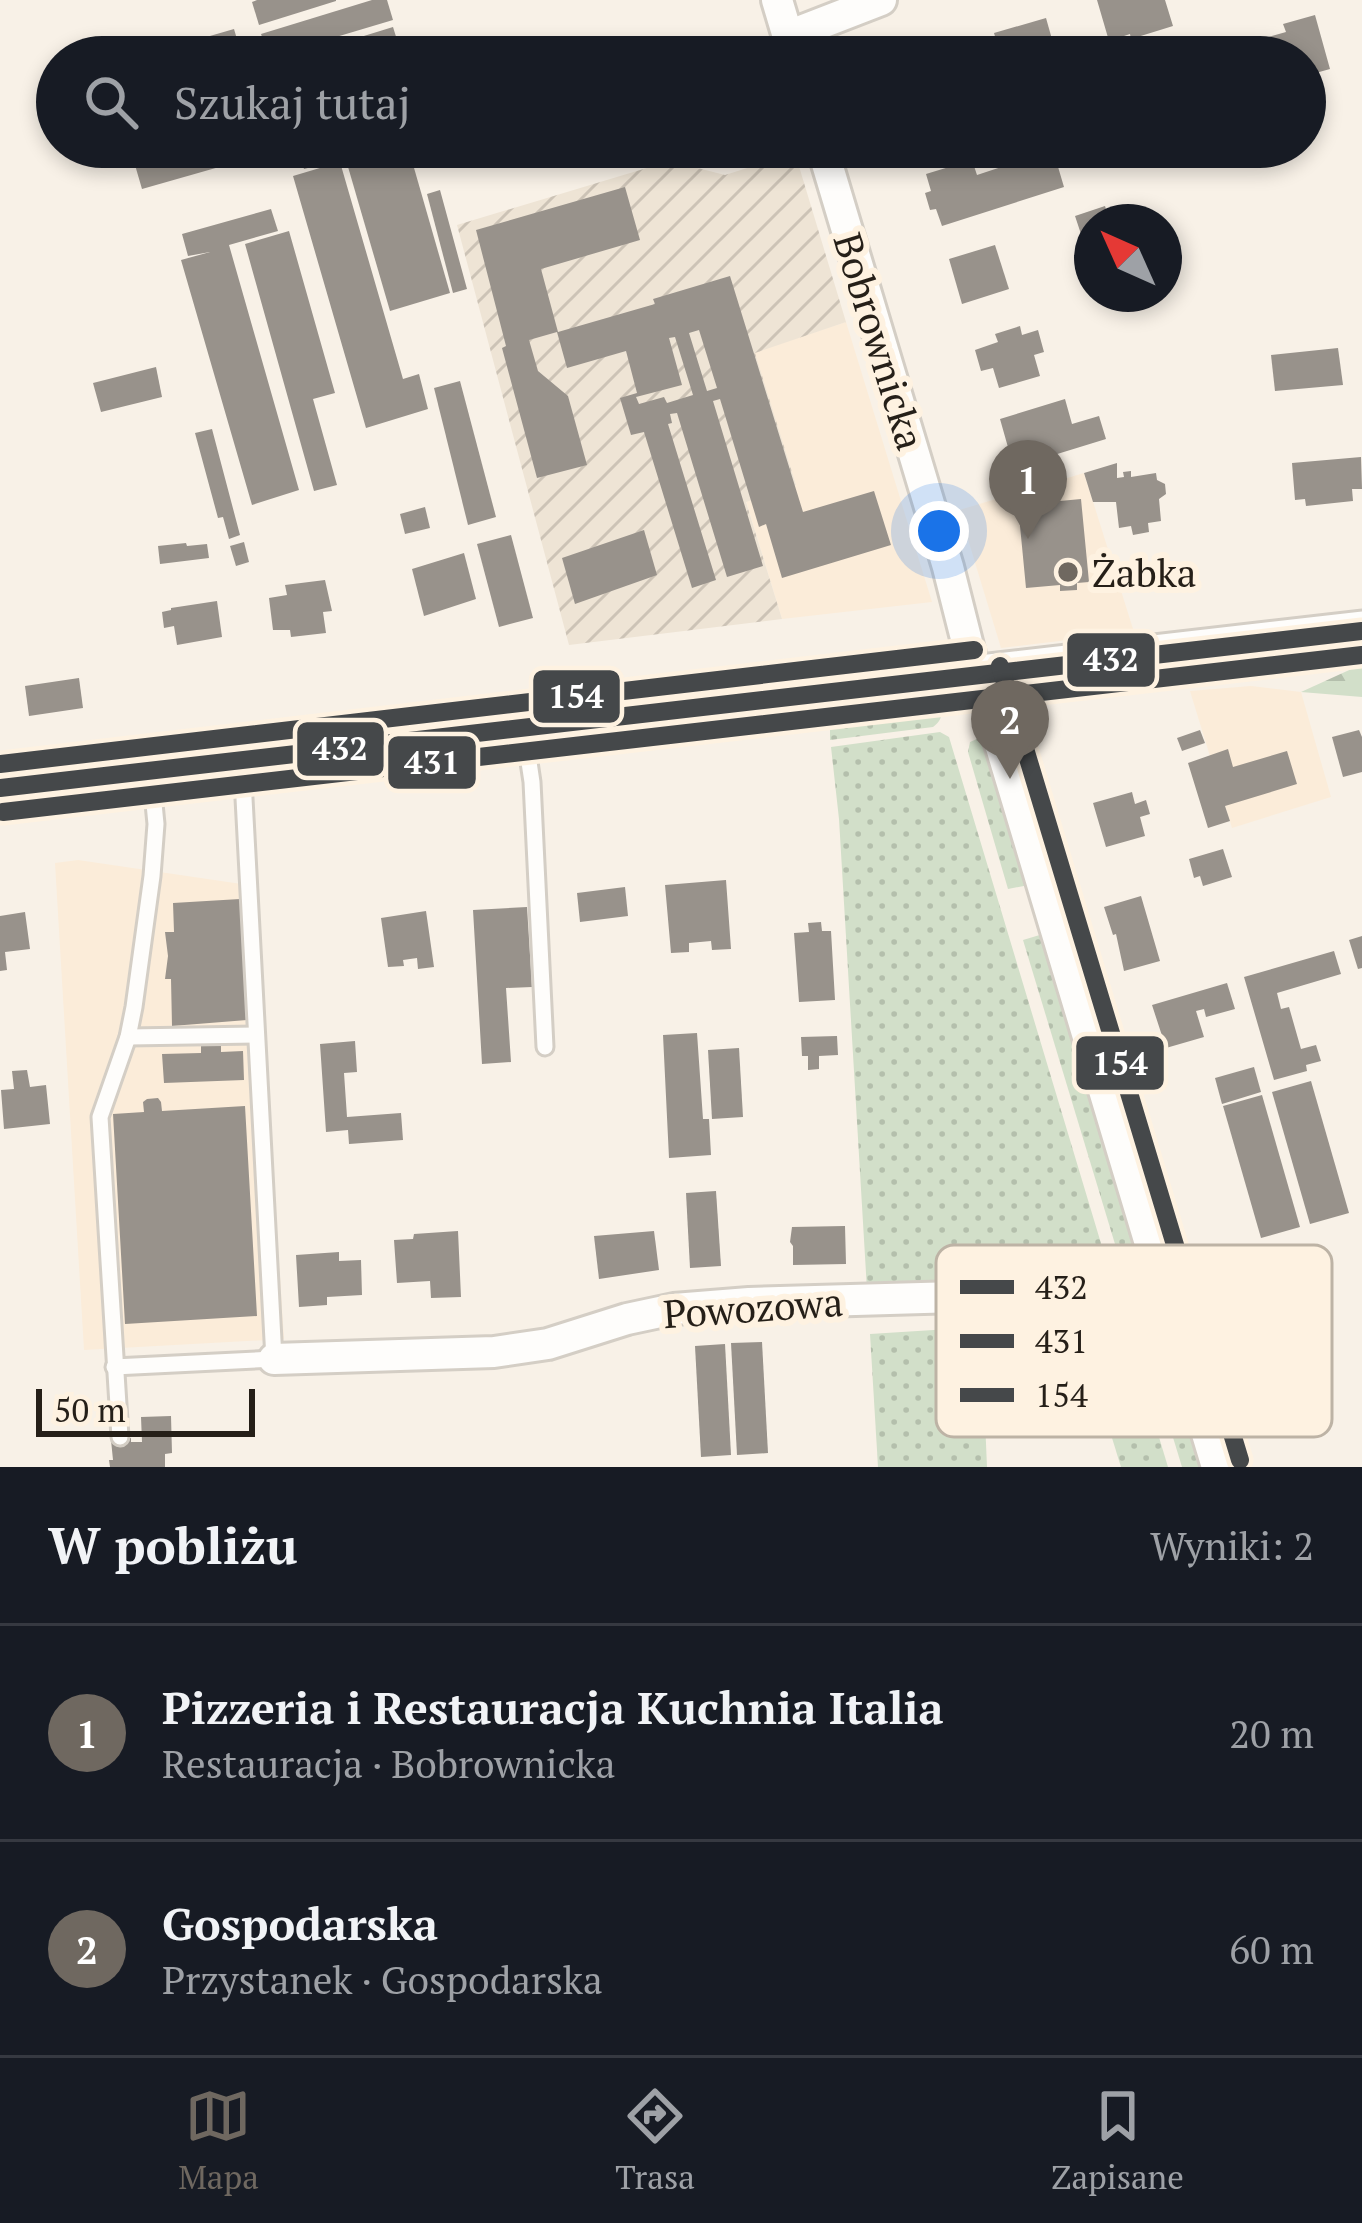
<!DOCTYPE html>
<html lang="pl">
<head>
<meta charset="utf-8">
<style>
  :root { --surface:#171b24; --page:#20242c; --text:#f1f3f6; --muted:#9ea1a6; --line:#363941; --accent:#6f6860 }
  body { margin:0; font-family:"PT Serif",serif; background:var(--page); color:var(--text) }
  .compass { position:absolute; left:1074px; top:204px; width:108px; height:108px; border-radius:50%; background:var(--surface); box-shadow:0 6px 18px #0003; rotate:315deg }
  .scale { position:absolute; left:36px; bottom:30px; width:219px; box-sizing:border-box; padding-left:12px; border:6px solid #251f18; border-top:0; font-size:33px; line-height:42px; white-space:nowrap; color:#251f18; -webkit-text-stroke:9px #fef2e1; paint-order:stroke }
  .you { position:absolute; left:939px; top:531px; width:42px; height:42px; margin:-30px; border:9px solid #fff; border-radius:50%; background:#1a73e8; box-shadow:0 0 0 18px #1a73e833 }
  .badge { display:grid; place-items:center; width:78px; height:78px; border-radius:50%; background:var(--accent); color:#fff; font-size:39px; font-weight:700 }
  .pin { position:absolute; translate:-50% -99px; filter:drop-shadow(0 3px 6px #0008) }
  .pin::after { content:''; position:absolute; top:63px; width:42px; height:36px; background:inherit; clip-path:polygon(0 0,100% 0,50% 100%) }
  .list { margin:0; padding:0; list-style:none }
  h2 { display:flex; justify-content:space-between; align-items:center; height:156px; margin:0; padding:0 48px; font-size:51px }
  h2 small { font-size:39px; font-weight:400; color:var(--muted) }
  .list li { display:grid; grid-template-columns:78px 1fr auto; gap:36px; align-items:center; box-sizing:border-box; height:216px; padding:0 48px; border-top:3px solid var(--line) }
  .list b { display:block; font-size:45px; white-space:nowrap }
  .list p { margin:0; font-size:39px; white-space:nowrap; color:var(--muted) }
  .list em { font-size:39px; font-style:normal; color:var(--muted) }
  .icon { flex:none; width:66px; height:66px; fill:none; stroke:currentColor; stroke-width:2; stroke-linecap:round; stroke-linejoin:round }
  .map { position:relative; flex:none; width:1362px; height:1467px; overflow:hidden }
  .search { position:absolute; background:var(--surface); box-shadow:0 6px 18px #0003; left:36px; right:36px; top:36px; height:132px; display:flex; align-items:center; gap:30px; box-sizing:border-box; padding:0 42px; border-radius:66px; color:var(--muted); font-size:45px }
  .sheet { height:588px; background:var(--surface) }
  nav { display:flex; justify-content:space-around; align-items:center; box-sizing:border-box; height:168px; border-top:3px solid var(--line); background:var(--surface); font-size:33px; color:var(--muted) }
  nav a { display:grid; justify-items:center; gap:6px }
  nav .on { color:var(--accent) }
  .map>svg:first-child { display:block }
  .built { fill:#fbecd9 }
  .industrial { fill:url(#industrial-furrows) }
  .grass { fill:url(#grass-dots) }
  .forest { fill:url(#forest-firs) }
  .building { fill:#98928b; fill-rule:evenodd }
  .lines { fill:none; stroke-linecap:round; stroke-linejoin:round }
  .service-casing { stroke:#d4cec5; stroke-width:21 }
  .minor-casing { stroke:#d4cec5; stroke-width:36 }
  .tertiary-casing { stroke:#d4cec5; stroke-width:45 }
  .service { stroke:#fefdfb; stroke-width:15 }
  .minor { stroke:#fefdfb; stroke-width:30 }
  .tertiary { stroke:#fefdfb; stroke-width:39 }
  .bus-1-casing { stroke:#fef2e1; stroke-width:27 }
  .bus-2-casing { stroke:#fef2e1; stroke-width:27 }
  .bus-3-casing { stroke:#fef2e1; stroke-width:27 }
  .bus-1 { stroke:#45484a; stroke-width:18 }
  .bus-2 { stroke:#45484a; stroke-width:18 }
  .bus-3 { stroke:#45484a; stroke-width:18 }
  .poi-dot { fill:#6f6860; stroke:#fef2e1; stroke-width:4.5 }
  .labels { text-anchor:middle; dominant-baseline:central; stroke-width:12; stroke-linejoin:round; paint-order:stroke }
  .street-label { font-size:39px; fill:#251f18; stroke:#fef2e1 }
  .poi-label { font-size:39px; fill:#251f18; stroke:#fef2e1; text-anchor:start }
  .key { fill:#fef2e1; stroke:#bdb3a5; stroke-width:3 }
  .key-label { font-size:33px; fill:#251f18 }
  .line-badge { stroke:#fef2e1; stroke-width:4.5 }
  .badge-label { font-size:33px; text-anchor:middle; font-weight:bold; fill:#fff }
</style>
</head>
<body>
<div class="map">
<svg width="1362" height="1467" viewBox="0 0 1362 1467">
  <defs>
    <pattern id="industrial-furrows" width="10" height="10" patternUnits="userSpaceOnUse" patternTransform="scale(3)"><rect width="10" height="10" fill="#eee4d5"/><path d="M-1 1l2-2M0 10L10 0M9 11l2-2" fill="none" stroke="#ccc3b6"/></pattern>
    <pattern id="grass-dots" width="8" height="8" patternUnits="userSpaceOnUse" patternTransform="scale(3)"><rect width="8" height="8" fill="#d2dfc9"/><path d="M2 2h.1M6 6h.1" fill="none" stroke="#b4bfac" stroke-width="1.8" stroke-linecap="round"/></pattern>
    <pattern id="forest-firs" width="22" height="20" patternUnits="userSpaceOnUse" patternTransform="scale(3)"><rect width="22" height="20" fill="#d2dfc9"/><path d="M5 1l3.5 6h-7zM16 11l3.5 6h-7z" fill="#b4bfac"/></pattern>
  </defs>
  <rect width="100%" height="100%" fill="#f8f1e7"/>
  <!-- built -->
  <g class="built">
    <path d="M846,322L932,602L782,619L746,501L796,485L754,352Z"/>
    <path d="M1084,473L1134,632L1001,648L959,510Z"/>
    <path d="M1251,686L1301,692L1331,797L1232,828L1190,691Z"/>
    <path d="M78,860L255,886L284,1339L84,1350L55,863Z"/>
  </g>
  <!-- industrial -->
  <path class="industrial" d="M795,153L846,322L755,353L796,485L746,502L782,619L569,645L457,225L670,161L725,175Z"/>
  <!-- grass -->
  <g class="grass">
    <path d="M937,696C941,708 946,718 933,727L830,740V721L841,702Z"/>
    <path d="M940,732L949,737L1112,1280L867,1290L839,819L831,747Z"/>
    <path d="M984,736L1029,885L1008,889L968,752L970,742Z"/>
    <path d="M1043,934L1149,1286L1128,1287L1023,940Z"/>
    <path d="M1071,1306L1120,1308L1168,1467H1121Z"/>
    <path d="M1133,1306L1156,1311L1203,1467H1182Z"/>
    <path d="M981,1327L987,1467H878L870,1334Z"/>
  </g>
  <!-- forest -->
  <path class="forest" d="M1358,666H1362V697L1301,692Z"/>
  <!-- building -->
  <g class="building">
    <path d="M257,0H336V1L259,25L252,2Z"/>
    <path d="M372,0H387L393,20L269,57L261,34Z"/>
    <path d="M1097,0H1165L1173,26L1131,39L1130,34L1109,41Z"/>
    <path d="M1315,15L1330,69L1305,76V57H1229L1226,45L1257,36L1258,40L1286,32L1283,24Z"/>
    <path d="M1046,18L1057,57H1001L994,33Z"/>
    <path d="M393,27L402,56L299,57V56Z"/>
    <path d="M234,29L242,56L142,57L141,56Z"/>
    <path d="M942,47L945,57H912V56Z"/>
    <path d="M130,147H171L172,148L133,159Z"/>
    <path d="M200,147H266L268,153L142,189L135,165Z"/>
    <path d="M308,147H347L350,157L304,169L298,150Z"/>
    <path d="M392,147H408L450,293L390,311L346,160Z"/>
    <path d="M1053,150L1064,187L942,226L936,209L930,210L925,193L931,191L926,174L972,160L977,175Z"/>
    <path d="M340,162L403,379L419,374L428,409L366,428L293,176Z"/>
    <path d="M625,187L640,240L541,269L558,332L655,304L653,299L730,276L803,512L874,491L891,545L782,578L766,524L759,527L720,399L713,401L763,566L727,577L677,413L670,414L672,423L668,424L716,580L692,588L644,432L631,435L620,398L637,393L626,351L567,368L557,332L529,340L538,371L568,396L587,465L537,478L502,348L506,346L476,230ZM699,330L717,388L707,391L689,333ZM675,337L693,395L667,403L664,397L639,404L636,397L682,385L669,338Z"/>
    <path d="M440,190L467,289L453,293L427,194Z"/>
    <path d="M1105,206L1110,222H1092L1091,264L1075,216Z"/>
    <path d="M271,209L278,231L229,245L299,490L252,505L181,260L210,252L188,256L182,234Z"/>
    <path d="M289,231L335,393L313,399L337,485L314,491L245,244Z"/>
    <path d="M995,245L1009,289L962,304L949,259Z"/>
    <path d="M1020,326L1022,335L1038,330L1044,352L1034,355L1040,376L999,388L993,368L981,371L975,350L998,342L995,334Z"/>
    <path d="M1338,348L1343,385L1275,391L1271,355Z"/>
    <path d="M156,367L162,397L101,412L93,383Z"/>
    <path d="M460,381L496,517L468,525L434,388Z"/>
    <path d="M1065,399L1072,424L1099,416L1106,439L1041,459L1043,464L1015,472L1000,419Z"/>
    <path d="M212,429L240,535L229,539L223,517L218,518L195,433Z"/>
    <path d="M1361,457L1362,489H1352L1353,501L1306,506L1305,499L1295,500L1292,463Z"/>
    <path d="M1117,463V478L1124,477L1123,472L1131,471V477L1156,473L1157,480L1165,484L1166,494L1159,499L1161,521L1148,523L1149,532L1133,535L1131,526L1119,528L1116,502H1093L1084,473Z"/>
    <path d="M1081,499L1089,582L1077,583V590L1060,591V585L1026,588L1018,505Z"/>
    <path d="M425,507L430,528L405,534L400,514Z"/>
    <path d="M644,530L657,575L575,604L562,558Z"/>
    <path d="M511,535L533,618L499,627L477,544Z"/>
    <path d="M244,542L249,562L236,566L230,546Z"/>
    <path d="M186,543L187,546L207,544L209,558L160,564L158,546Z"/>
    <path d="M464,553L476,599L424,616L412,569Z"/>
    <path d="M325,580L332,611L323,612L326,633L291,637L290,630H273L269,598L287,595L285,585Z"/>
    <path d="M217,601L222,637L177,645L174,626L164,628L162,612L171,610V608Z"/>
    <path d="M79,678L83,708L29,716L25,686Z"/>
    <path d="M1200,730L1205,743L1182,751L1177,738Z"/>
    <path d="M1359,730L1362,737V772L1343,777L1332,737Z"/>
    <path d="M1228,749L1233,767L1287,751L1297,784L1225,806L1230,821L1208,828L1188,763Z"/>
    <path d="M1132,792L1135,804L1146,800L1150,814L1140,817L1145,836L1106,847L1093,803Z"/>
    <path d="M1223,849L1232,877L1203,886L1200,876L1194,878L1189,859Z"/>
    <path d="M726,880L731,949L712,950L711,941L689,943V952L671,953L665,885Z"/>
    <path d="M625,887L628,916L580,922L577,893Z"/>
    <path d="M1141,896L1160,961L1124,971L1116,934L1113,935L1104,907Z"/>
    <path d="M240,899L247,1020L172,1026L171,979H165L168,956L165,932H174L173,903Z"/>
    <path d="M527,907L532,987L506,988L511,1062L482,1064L473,910Z"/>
    <path d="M426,911L434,967L418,969L417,958L403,960L404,966L388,967L381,918Z"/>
    <path d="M25,912L30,949L5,952L7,970L0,971V916Z"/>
    <path d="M821,922L822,931H831L835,1000L799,1002L794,933L809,932L808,923Z"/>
    <path d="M1362,936V968L1358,969L1349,940Z"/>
    <path d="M1334,951L1341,974L1277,993L1281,1009L1289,1007L1301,1049L1316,1045L1321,1061L1306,1065L1307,1071L1274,1080L1244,977Z"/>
    <path d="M1227,983L1235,1009L1206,1017L1204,1009L1196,1011L1204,1037L1166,1048L1152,1005Z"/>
    <path d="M697,1033L703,1119H709L711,1155L669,1158L663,1035Z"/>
    <path d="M837,1036L838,1055L819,1056V1069L808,1070V1056H802L801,1037Z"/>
    <path d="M221,1041V1052L243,1051L244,1080L164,1083L162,1054L201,1053V1042Z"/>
    <path d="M355,1041L357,1072L344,1073L347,1117L401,1113L403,1140L349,1144L348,1130L326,1132L320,1044Z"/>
    <path d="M739,1048L743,1117L712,1119L708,1050Z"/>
    <path d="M1254,1067L1261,1092L1222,1104L1215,1078Z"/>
    <path d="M27,1070L30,1087L46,1085L50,1124L4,1129L1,1090L14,1089L12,1071Z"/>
    <path d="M1311,1081L1349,1213L1310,1224L1272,1092Z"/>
    <path d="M1262,1095L1300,1227L1261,1238L1223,1106Z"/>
    <path d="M158,1098L161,1102L162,1111L245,1106L257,1316L125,1324L113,1114L144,1112L143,1102L147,1099Z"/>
    <path d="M716,1191L721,1266L690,1268L686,1193Z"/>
    <path d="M845,1226L846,1264L793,1265V1246L790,1242L792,1227Z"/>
    <path d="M458,1231L461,1297L431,1298L430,1281L397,1283L394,1240L413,1239L414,1234Z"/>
    <path d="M654,1231L659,1270L599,1279L594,1236Z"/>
    <path d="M339,1252V1261L361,1260L362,1295L327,1297V1305L299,1307L296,1255Z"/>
    <path d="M762,1342L768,1453L737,1455L731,1343Z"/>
    <path d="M725,1344L731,1455L701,1457L695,1346Z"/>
    <path d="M171,1416L172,1453L165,1454V1467H110L109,1460H113L111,1440L131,1438V1442H142L141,1417Z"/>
  </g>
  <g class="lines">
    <defs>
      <g id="service">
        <path d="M524,729L532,782L545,1047"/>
        <path d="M128,1037L256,1035"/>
        <path d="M114,1367L274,1359L242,761"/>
        <path d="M120,1437L100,1117L128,1037L134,1007L152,876L156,824L151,773"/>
      </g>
      <g id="minor">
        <path d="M777,0L794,57"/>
        <path d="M788,36L881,0"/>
        <path d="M822,147L948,567L971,658L992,717L1217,1467"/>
        <path d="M274,1359L494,1352L548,1344L627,1319L674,1309L749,1303L1092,1293L1166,1298"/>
      </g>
      <path id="tertiary" d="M0,788L1362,631"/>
    </defs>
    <!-- service casing -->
    <use href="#service" class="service-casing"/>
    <!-- minor casing -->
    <use href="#minor" class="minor-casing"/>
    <!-- tertiary casing -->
    <use href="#tertiary" class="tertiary-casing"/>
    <!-- service -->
    <use href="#service" class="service"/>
    <!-- minor -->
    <use href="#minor" class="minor"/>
    <!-- tertiary -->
    <use href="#tertiary" class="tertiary"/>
    <defs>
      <path id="bus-1" d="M0,788L1362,631"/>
      <path id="bus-2" d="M3,812L1362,655"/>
      <g id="bus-3">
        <path d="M1000,666L1240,1460"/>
        <path d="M0,764L974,650"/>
      </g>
    </defs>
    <!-- bus-1 casing -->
    <use href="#bus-1" class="bus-1-casing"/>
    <!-- bus-2 casing -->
    <use href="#bus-2" class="bus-2-casing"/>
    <!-- bus-3 casing -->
    <use href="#bus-3" class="bus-3-casing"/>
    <!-- bus-1 -->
    <use href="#bus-1" class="bus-1"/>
    <!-- bus-2 -->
    <use href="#bus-2" class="bus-2"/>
    <!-- bus-3 -->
    <use href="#bus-3" class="bus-3"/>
  </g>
  <!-- markers -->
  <circle class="poi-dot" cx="1068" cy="572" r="12"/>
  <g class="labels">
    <!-- street labels -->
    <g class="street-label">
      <text transform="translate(880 341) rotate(73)">Bobrownicka</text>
      <text transform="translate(753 1307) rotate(-4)">Powozowa</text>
    </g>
    <!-- poi labels -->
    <g class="poi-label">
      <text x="1092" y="572">Żabka</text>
    </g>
  </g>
  <!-- legend -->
  <rect x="936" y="1245" width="396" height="192" rx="18" class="key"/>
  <rect x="960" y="1280" width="54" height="14" fill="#45484a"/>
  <rect x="960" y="1334" width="54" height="14" fill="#45484a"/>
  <rect x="960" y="1388" width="54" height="14" fill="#45484a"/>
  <g class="key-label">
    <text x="1035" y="1299">432</text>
    <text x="1035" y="1353">431</text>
    <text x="1035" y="1407">154</text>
  </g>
  <g class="line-badge">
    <rect x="1065" y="631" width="92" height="58" rx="12" fill="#45484a"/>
    <rect x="531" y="668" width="91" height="57" rx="12" fill="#45484a"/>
    <rect x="295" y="720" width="91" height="58" rx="12" fill="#45484a"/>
    <rect x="386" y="734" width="92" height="57" rx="12" fill="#45484a"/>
    <rect x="1074" y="1034" width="92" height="58" rx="12" fill="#45484a"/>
  </g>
  <g class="badge-label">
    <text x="1111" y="671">432</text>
    <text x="576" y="708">154</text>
    <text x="340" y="760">432</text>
    <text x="432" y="774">431</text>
    <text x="1120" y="1075">154</text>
  </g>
</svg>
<svg class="compass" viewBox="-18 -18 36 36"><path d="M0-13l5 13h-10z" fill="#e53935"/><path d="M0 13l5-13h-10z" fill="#9ea1a6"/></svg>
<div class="scale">50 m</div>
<div class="you"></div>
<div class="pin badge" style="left:1028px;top:539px">1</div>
<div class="pin badge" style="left:1010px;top:779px">2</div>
<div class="search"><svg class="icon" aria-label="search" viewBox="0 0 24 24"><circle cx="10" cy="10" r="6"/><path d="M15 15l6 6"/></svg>Szukaj tutaj</div>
</div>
<section class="sheet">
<h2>W pobliżu<small>Wyniki: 2</small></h2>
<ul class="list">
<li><span class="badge">1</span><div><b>Pizzeria i Restauracja Kuchnia Italia</b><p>Restauracja · Bobrownicka</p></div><em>20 m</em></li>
<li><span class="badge">2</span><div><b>Gospodarska</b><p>Przystanek · Gospodarska</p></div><em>60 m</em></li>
</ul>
</section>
<nav>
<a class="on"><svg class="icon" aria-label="map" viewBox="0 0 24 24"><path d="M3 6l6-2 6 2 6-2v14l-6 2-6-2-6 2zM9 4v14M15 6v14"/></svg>Mapa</a>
<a><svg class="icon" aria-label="directions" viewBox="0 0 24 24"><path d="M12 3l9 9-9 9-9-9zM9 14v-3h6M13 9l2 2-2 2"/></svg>Trasa</a>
<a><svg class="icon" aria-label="saved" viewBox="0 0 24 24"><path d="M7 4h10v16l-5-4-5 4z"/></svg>Zapisane</a>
</nav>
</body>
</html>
